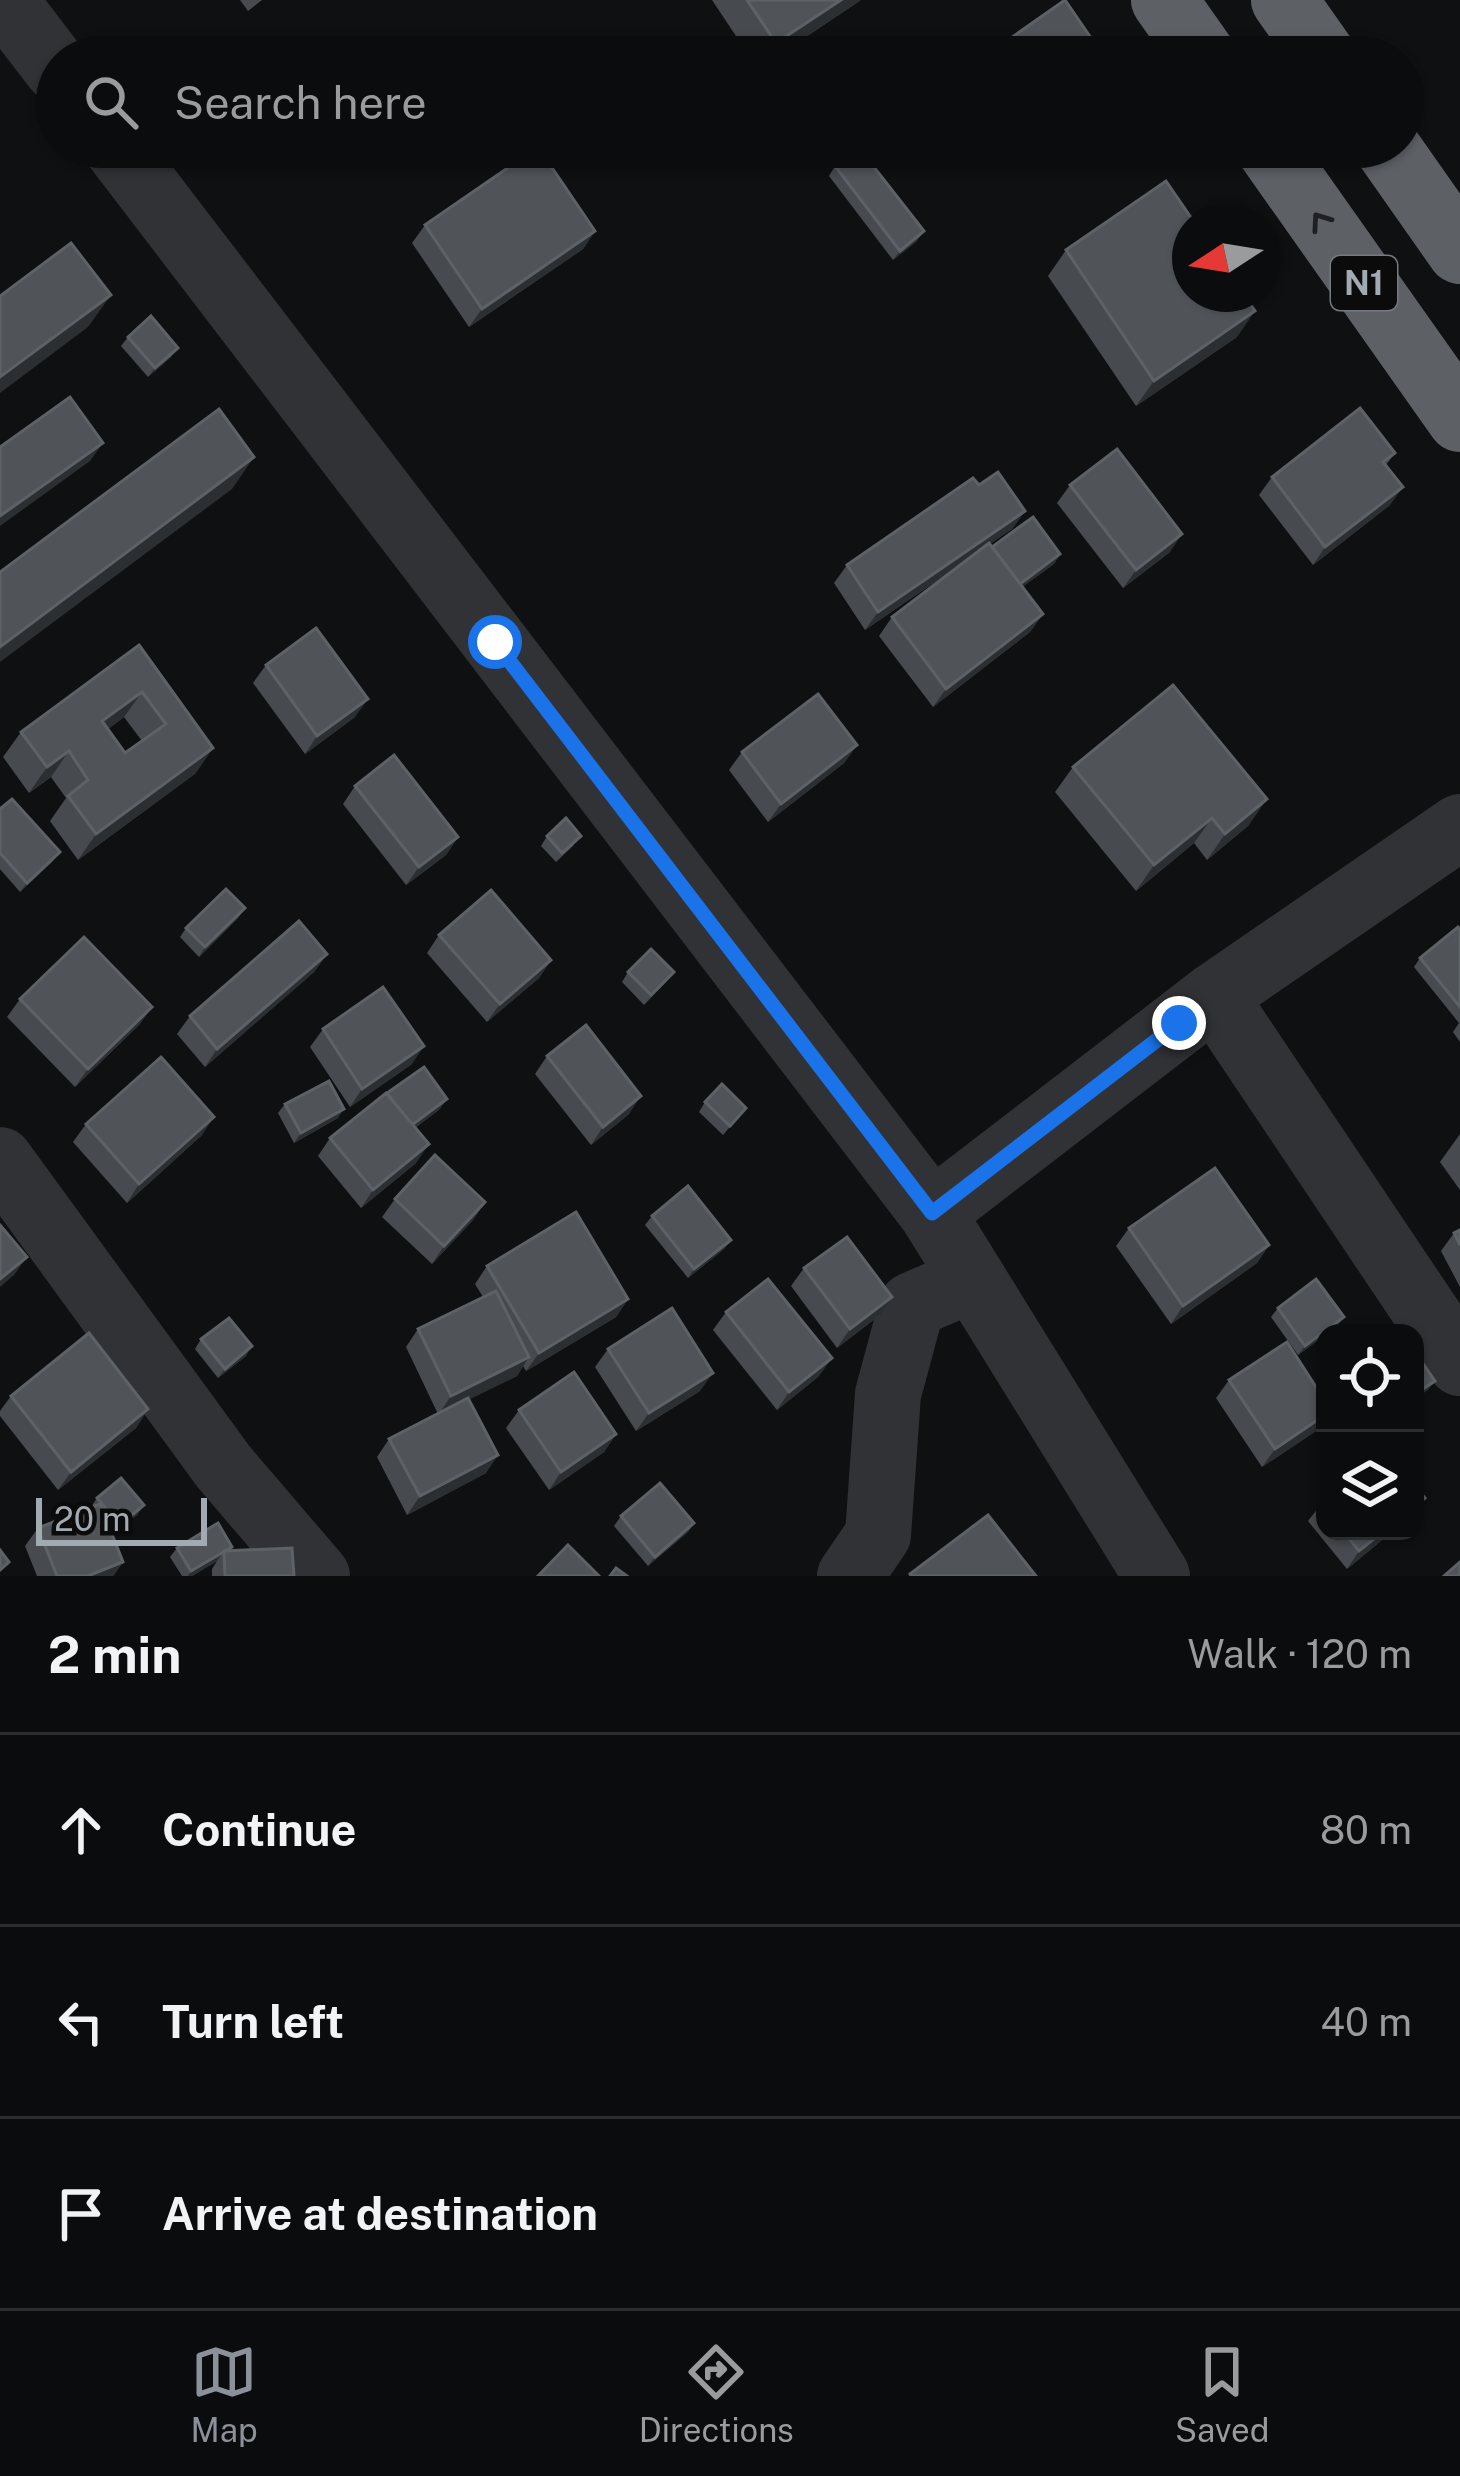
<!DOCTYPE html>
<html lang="en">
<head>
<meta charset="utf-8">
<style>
  :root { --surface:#0b0c0d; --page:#191a1b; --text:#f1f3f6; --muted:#9a9b9d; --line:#2b2c2e; --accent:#8c9099 }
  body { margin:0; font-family:"Public Sans",sans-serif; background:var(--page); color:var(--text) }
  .controls { position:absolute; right:36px; bottom:36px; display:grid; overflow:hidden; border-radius:24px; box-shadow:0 3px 9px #0004 }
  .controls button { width:108px; height:108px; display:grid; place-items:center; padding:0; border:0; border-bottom:3px solid var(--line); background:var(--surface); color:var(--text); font:60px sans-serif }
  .compass { position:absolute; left:1172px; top:204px; width:108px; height:108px; border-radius:50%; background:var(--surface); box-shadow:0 3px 9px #0004; rotate:258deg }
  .scale { position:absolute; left:36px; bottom:30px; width:171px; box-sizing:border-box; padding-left:12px; border:6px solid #a1a9b1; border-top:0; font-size:33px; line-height:42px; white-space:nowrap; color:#a1a9b1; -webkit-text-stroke:9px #0b0b0c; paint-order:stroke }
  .stop { position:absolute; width:36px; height:36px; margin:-27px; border:9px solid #1a73e8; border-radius:50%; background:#fff }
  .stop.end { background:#1a73e8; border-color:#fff; box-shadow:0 3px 12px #0008 }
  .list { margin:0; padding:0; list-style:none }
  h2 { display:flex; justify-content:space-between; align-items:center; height:156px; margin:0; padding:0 48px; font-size:51px }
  h2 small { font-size:39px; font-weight:400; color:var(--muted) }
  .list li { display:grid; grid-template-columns:78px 1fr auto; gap:36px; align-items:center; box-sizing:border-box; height:192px; padding:0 48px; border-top:3px solid var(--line) }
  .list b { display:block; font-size:45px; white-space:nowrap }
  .list em { font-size:39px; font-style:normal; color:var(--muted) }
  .icon { flex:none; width:66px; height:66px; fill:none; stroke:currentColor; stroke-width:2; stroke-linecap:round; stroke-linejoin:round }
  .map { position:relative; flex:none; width:1460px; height:1576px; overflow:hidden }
  .search { position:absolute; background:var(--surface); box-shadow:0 3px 9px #0004; left:36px; right:36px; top:36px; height:132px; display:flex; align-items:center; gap:30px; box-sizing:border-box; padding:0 42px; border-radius:66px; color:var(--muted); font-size:45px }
  .sheet { height:732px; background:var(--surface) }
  nav { display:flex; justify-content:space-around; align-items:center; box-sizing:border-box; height:168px; border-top:3px solid var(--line); background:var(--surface); font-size:33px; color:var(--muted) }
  nav a { display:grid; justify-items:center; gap:6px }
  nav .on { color:var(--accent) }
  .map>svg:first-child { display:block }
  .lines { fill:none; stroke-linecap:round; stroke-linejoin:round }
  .minor { stroke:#313235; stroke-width:66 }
  .highway { stroke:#5d6166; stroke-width:66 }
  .wall { fill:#474a4e; fill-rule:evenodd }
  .shaded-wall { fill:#2c2f31 }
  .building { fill:#505459; stroke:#5d6267; stroke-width:3; fill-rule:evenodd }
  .oneway { stroke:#202022 }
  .route { stroke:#1a73e8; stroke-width:15 }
  .labels { text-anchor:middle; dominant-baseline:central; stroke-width:9; stroke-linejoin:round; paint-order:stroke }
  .shield { fill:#0b0b0c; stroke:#747a80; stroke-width:3 }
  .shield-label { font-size:33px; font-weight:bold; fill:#a1a9b1 }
</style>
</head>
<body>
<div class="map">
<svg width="1460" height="1576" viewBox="0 0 1460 1576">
  <rect width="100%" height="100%" fill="#0f1011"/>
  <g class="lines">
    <!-- minor -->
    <g class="minor">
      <path d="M4,0L57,69"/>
      <path d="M116,147L932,1213L1157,1576"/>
      <path d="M1214,996L1460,1363"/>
      <path d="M0,1160L223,1466L317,1576"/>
      <path d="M932,1213L1214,996L1460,827"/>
      <path d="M850,1576L878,1535L888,1394L912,1305L973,1279"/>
    </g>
    <!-- highway -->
    <g class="highway">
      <path d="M1164,0L1204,57"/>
      <path d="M1284,0L1324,57"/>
      <path d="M1268,147L1460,419"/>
      <path d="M1387,147L1460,251"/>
    </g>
  </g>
  <!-- wall -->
  <g class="wall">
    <path d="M240,0H262L248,11Z"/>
    <path d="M712,0H861L776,57H750Z"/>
    <path d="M998,47L1104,57H991Z"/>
    <path d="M1042,147H1059L1047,155Z"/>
    <path d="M835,166L917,241L893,260L829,176Z"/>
    <path d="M425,225L595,231L583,249L469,327L412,243Z"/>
    <path d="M1066,250L1237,337L1136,406L1048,276Z"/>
    <path d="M128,337L171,357L148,377L121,346Z"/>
    <path d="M1395,453L1386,465L1390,505L1313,565L1259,495L1272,477Z"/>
    <path d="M979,485L1025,511L1012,529L990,544L992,547L1060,554L1054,564L1022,587L1043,614L1030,632L933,707L879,636L892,617L973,556L865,630L834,583L847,565Z"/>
    <path d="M1070,485L1170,552L1123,588L1057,503Z"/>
    <path d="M139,645L196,773L78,860L50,821L66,798L51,777L29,793L3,757L21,732ZM124,717L142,741L125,753L108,729Z"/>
    <path d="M266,665L355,717L305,754L253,683Z"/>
    <path d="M857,745L844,763L768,822L729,770L742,752Z"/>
    <path d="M1073,767L1249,825L1207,860L1194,843L1136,891L1055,792Z"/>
    <path d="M355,786L458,837L446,855L406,885L343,804Z"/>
    <path d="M0,809L53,861L20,892L0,869Z"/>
    <path d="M547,836L574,845L556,862L541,846Z"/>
    <path d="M239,917L199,957L180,937L186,928Z"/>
    <path d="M1460,929V1042L1453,1032L1459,1023L1414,967L1420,958Z"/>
    <path d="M439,935L551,960L539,978L487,1022L427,953Z"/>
    <path d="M327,954L314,972L205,1067L177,1034L190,1016Z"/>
    <path d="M628,972L667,981L644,1005L622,982Z"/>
    <path d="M20,999L152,1007L139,1025L75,1087L7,1017Z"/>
    <path d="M323,1029L412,1064L350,1107L310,1047Z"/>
    <path d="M547,1056L629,1114L591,1145L535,1074Z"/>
    <path d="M705,1102L746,1108L723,1135L699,1112Z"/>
    <path d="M285,1104L338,1118L294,1143L278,1113Z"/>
    <path d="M440,1109L415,1128L416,1163L361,1208L318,1156L330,1138Z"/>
    <path d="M86,1124L202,1135L127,1203L73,1142Z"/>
    <path d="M1460,1134V1190L1440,1162Z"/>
    <path d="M395,1199L485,1202L473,1220L432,1264L382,1217Z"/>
    <path d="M652,1216L731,1240L724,1249L688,1278L645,1225Z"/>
    <path d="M1129,1228L1269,1245L1257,1263L1171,1324L1116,1246Z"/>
    <path d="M1460,1230V1287L1441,1251L1454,1233Z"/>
    <path d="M487,1266L628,1299L616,1317L526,1371L523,1366L517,1376L469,1399L486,1473L407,1515L377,1457L389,1439L438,1414L406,1347L418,1329L483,1297L475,1284Z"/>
    <path d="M804,1268L880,1315L837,1348L791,1286Z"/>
    <path d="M1278,1308L1344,1317L1337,1326L1325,1333V1335L1298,1355L1271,1317Z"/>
    <path d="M726,1312L819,1376L777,1410L713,1330Z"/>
    <path d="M201,1339L246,1356L218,1378L195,1349Z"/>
    <path d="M608,1349L700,1391L636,1431L595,1367Z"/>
    <path d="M1229,1380L1325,1401V1421L1319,1429L1262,1467L1216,1398Z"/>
    <path d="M11,1396L148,1409L136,1428L58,1490L0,1416V1411Z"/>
    <path d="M519,1410L616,1434L604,1452L549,1490L506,1428Z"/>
    <path d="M97,1498L138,1514L114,1534L110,1529L123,1562L113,1576H37L25,1546L38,1528L91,1507Z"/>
    <path d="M1325,1499V1531H1393L1347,1569L1308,1521Z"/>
    <path d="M621,1516L694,1523L688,1532L648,1566L614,1526Z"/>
    <path d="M177,1548L229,1551L294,1576H212V1569L217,1561L192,1576H182L170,1557Z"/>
  </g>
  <!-- shaded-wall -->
  <g class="shaded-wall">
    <path d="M841,0H861L776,57H767L776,43Z"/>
    <path d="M595,231L583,249L469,327L482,309Z"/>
    <path d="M924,231L917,241L893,260L900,251Z"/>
    <path d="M111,295L88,327L0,393V377Z"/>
    <path d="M1255,311L1237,337L1136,406L1154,381Z"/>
    <path d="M178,348L171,357L148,377L155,368Z"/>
    <path d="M103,443L90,461L0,526V516Z"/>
    <path d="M254,457L232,489L0,662V647Z"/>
    <path d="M1403,487L1390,505L1313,565L1325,547Z"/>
    <path d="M1025,511L1012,529L865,630L878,612Z"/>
    <path d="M1182,534L1170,552L1123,588L1136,570Z"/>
    <path d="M1060,554L1054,564L1008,597L1015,587Z"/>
    <path d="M1043,614L1030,632L933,707L946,689Z"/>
    <path d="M142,692L124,717L84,747L102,721Z"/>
    <path d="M368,699L355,717L305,754L317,736Z"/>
    <path d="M857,745L844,763L768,822L781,804Z"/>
    <path d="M213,748L196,773L78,860L96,834Z"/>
    <path d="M69,751L51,777L29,793L47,767Z"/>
    <path d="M1267,799L1249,825L1207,860L1225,834Z"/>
    <path d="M1212,818L1194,843L1136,891L1154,865Z"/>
    <path d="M458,837L446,855L406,885L419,867Z"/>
    <path d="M60,852L53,861L20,892L27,883Z"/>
    <path d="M245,908L239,917L199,957L205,947Z"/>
    <path d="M327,954L314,972L205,1067L217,1049Z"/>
    <path d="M551,960L539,978L487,1022L500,1004Z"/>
    <path d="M152,1007L139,1025L75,1087L88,1069Z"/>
    <path d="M424,1046L412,1064L350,1107L362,1089Z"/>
    <path d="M641,1096L629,1114L591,1145L603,1127Z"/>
    <path d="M447,1099L440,1109L405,1135L412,1126Z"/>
    <path d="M344,1109L338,1118L294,1143L301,1133Z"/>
    <path d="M214,1117L202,1135L127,1203L139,1184Z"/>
    <path d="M429,1144L416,1163L361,1208L373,1190Z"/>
    <path d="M485,1202L473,1220L432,1264L444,1246Z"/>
    <path d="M731,1240L724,1249L688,1278L694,1269Z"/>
    <path d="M1269,1245L1257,1263L1171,1324L1183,1306Z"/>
    <path d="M27,1257L14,1275L0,1287V1279Z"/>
    <path d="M892,1297L880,1315L837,1348L850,1329Z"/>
    <path d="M628,1299L616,1317L526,1371L539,1353Z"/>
    <path d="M1344,1317L1337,1326L1325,1333V1335L1298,1355L1305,1346Z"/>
    <path d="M252,1346L246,1356L218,1378L225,1369Z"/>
    <path d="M529,1357L517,1376L438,1415L451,1396Z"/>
    <path d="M832,1358L819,1376L777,1410L789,1392Z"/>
    <path d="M713,1373L700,1391L636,1431L649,1413Z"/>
    <path d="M1435,1381L1428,1390L1415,1399V1394Z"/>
    <path d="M148,1409L136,1428L58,1490L71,1472Z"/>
    <path d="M1325,1415V1421L1319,1429L1262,1467L1275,1449Z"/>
    <path d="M616,1434L604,1452L549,1490L561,1472Z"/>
    <path d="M498,1455L486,1473L407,1515L420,1496Z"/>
    <path d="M144,1505L138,1514L114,1534L120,1525Z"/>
    <path d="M694,1523L688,1532L648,1566L655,1557Z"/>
    <path d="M1384,1531H1393L1347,1569L1359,1551Z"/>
    <path d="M224,1551L217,1561L192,1576H188L191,1571Z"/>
    <path d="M123,1562L113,1576H88Z"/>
  </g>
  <!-- building -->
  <g class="building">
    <path d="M747,0H841L776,43Z"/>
    <path d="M1065,0L1104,57H1005L998,47Z"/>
    <path d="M538,147L595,231L482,309L425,225Z"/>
    <path d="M859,148L924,231L900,251L835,166Z"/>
    <path d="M1166,181L1194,222H1190V294H1243L1255,311L1154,381L1066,250Z"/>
    <path d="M71,243L111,295L0,377V296Z"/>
    <path d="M151,316L178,348L155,368L128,337Z"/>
    <path d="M70,397L103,443L0,516V447Z"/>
    <path d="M1360,408L1395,453L1383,462L1403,487L1325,547L1272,477Z"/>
    <path d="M219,409L254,457L0,647V572Z"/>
    <path d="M1117,449L1182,534L1136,570L1070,485Z"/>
    <path d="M998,472L1025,511L878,612L847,565L973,478L979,485Z"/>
    <path d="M1033,517L1060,554L1020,584L992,547Z"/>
    <path d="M989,543L1043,614L946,689L892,617Z"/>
    <path d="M316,628L368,699L317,736L266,665Z"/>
    <path d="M139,645L213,748L96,834L68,796L88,780L69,751L47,767L21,732ZM142,692L166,724L125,753L102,721Z"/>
    <path d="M1173,685L1267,799L1225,834L1212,818L1154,865L1073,767Z"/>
    <path d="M818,694L857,745L781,804L742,752Z"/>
    <path d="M394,755L458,837L419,867L355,786Z"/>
    <path d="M12,799L60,852L27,883L0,853V809Z"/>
    <path d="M566,818L581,836L562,853L547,836Z"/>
    <path d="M226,889L245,908L205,947L186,928Z"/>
    <path d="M491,890L551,960L500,1004L439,935Z"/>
    <path d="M299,921L327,954L217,1049L190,1016Z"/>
    <path d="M1458,927L1460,929V1007L1420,958Z"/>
    <path d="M84,937L152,1007L88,1069L20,999Z"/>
    <path d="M651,949L674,972L651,995L628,972Z"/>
    <path d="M383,987L424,1046L362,1089L323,1029Z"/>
    <path d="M586,1025L641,1096L603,1127L547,1056Z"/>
    <path d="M161,1057L214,1117L139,1184L86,1124Z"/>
    <path d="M424,1067L447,1099L412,1125L387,1093Z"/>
    <path d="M329,1081L344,1109L301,1133L285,1104Z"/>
    <path d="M722,1084L746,1108L730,1126L705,1102Z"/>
    <path d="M386,1093L429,1144L373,1190L330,1138Z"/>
    <path d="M435,1155L485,1202L444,1246L395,1199Z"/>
    <path d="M1215,1168L1269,1245L1183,1306L1129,1228Z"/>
    <path d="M688,1186L731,1240L694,1269L652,1216Z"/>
    <path d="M576,1212L628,1299L539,1353L487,1266Z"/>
    <path d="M0,1225L27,1257L0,1279Z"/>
    <path d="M1460,1230V1245L1454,1233Z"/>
    <path d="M847,1237L892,1297L850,1329L804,1268Z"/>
    <path d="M768,1279L832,1358L789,1392L726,1312Z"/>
    <path d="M1316,1279L1344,1317L1305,1346L1278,1308Z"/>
    <path d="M496,1291L529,1357L451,1396L418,1329Z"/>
    <path d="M672,1308L713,1373L649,1413L608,1349Z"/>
    <path d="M229,1318L252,1346L225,1369L201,1339Z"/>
    <path d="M89,1333L148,1409L71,1472L11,1396Z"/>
    <path d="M1287,1342L1325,1401V1415L1275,1449L1229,1380Z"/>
    <path d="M1415,1352L1435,1381L1415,1394Z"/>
    <path d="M574,1372L616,1434L561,1472L519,1410Z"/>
    <path d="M468,1398L498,1455L420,1496L389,1439Z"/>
    <path d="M121,1478L144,1505L120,1525L97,1498Z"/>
    <path d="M660,1483L694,1523L655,1557L621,1516Z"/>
    <path d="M1415,1486L1425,1498L1415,1506Z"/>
    <path d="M100,1504L123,1562L88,1576H57L38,1528Z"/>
    <path d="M988,1515L1036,1576H911L910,1574Z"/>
    <path d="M218,1523L232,1547L191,1571L177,1548Z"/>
    <path d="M1343,1531H1384L1359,1551Z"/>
    <path d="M568,1545L599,1576H538Z"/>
    <path d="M292,1548L294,1576H225L224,1551Z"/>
    <path d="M0,1550L9,1562L0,1570Z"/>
    <path d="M1460,1562V1576H1444Z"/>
    <path d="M616,1568L627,1576H610Z"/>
  </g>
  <!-- one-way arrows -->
  <defs><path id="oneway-chevron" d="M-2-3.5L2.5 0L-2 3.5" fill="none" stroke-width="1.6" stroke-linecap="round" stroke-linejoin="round" transform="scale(3)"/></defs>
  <use class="oneway" href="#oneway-chevron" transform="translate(1320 221) rotate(-125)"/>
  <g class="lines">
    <!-- route -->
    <path class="route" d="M495,642L932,1213L1179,1023"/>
  </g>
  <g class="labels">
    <!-- shield labels -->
    <rect class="shield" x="1331" y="256" width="66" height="54" rx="9"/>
    <g class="shield-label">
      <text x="1364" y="283">N1</text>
    </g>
  </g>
</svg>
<div class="controls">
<button><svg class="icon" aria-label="locate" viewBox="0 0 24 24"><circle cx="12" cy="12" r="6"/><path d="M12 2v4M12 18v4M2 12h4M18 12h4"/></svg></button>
<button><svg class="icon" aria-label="layers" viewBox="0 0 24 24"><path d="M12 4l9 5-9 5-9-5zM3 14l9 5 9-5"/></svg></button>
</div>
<svg class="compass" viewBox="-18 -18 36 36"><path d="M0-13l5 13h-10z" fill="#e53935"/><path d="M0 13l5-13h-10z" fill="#9a9b9d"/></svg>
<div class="scale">20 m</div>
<div class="stop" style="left:495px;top:642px"></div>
<div class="stop end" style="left:1179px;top:1023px"></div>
<div class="search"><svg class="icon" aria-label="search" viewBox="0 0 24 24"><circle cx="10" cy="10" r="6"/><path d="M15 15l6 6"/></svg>Search here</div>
</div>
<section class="sheet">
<h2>2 min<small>Walk · 120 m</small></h2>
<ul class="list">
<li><svg class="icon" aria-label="ahead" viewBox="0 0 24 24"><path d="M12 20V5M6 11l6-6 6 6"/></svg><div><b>Continue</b></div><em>80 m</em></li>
<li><svg class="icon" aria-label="left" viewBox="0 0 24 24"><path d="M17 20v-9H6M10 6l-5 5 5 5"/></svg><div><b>Turn left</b></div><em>40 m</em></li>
<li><svg class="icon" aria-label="arrive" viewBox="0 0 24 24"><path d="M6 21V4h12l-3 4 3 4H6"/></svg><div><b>Arrive at destination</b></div></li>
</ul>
</section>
<nav>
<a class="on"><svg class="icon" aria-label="map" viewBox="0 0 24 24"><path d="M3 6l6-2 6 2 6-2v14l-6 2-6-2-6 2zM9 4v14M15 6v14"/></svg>Map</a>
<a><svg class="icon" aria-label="directions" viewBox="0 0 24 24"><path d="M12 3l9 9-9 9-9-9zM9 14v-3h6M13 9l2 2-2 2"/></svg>Directions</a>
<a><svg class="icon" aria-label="saved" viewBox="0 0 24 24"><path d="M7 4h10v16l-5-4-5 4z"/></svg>Saved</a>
</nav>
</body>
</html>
